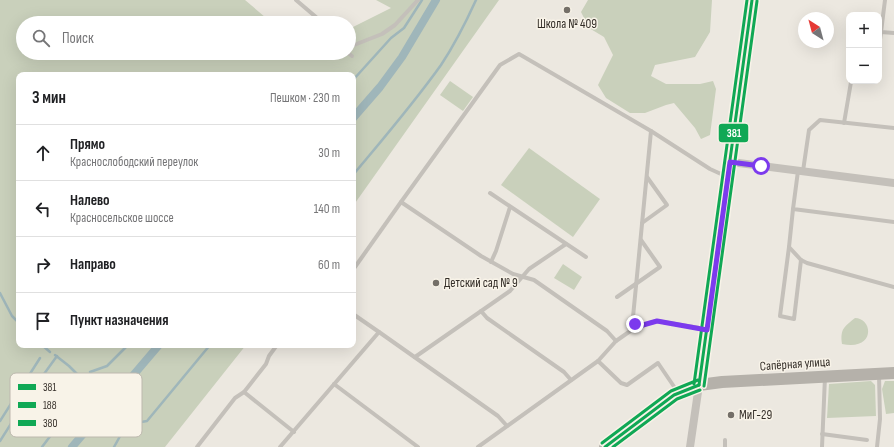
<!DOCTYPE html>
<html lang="ru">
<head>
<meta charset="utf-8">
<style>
  :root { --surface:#fff; --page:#f2f2f2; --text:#202124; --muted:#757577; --line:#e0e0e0 }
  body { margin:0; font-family:"Sofia Sans Condensed",sans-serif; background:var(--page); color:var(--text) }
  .controls { position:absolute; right:12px; top:12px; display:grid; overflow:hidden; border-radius:8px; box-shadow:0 4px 16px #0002 }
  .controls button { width:36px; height:36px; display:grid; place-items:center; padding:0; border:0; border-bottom:1px solid var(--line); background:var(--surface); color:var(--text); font:20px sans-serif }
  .compass { position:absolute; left:798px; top:12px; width:36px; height:36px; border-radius:50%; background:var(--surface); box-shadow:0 4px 16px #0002; rotate:324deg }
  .stop { position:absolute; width:12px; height:12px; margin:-9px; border:3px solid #7c3aed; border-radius:50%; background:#fff }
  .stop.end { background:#7c3aed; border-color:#fff; box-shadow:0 1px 4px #0008 }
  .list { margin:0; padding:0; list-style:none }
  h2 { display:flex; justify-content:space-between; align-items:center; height:52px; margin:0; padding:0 16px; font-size:17px }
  h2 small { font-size:13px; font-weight:400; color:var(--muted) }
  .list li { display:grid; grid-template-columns:26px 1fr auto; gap:12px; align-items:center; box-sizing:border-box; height:56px; padding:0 16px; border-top:1px solid var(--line) }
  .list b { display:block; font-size:15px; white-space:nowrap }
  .list p { margin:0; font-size:13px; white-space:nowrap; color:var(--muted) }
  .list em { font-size:13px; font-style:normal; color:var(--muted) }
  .icon { flex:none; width:22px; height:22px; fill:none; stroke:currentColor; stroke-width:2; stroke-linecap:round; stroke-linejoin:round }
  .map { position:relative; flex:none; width:894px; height:447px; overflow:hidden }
  .search { position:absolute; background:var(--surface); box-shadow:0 4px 16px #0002; left:16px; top:16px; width:340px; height:44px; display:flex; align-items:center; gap:10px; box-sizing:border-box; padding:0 14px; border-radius:22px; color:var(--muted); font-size:15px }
  .panel { position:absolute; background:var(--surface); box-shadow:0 4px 16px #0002; left:16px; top:72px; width:340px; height:276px; border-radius:8px }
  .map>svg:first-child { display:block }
  .green { fill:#c9d0bb }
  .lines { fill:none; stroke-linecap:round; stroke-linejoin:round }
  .stream { stroke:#9fb6ba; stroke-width:2.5 }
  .canal { stroke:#9fb6ba; stroke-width:8 }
  .lane { stroke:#c4c0ba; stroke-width:4 }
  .street { stroke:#c4c0ba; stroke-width:8 }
  .secondary { stroke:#b5b1aa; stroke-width:12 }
  .bus-1-casing { stroke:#f8f3e8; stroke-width:6 }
  .bus-2-casing { stroke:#f8f3e8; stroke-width:6 }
  .bus-3-casing { stroke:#f8f3e8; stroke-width:6 }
  .bus-1 { stroke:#10a855; stroke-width:3 }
  .bus-2 { stroke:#10a855; stroke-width:3 }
  .bus-3 { stroke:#10a855; stroke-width:3 }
  .route { stroke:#7c3aed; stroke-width:5 }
  .poi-dot { fill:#746f68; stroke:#f8f3e8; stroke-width:1.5 }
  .labels { text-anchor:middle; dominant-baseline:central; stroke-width:3; stroke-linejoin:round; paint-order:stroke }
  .poi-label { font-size:13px; fill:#342e28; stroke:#f8f3e8; text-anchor:start }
  .street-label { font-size:13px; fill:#342e28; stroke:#f8f3e8 }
  .key { fill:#f8f3e8; stroke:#bdb8ae; stroke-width:1 }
  .key-label { font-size:11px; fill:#342e28 }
  .line-badge { stroke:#f8f3e8; stroke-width:1.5 }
  .badge-label { font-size:11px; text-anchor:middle; font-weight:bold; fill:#fff }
</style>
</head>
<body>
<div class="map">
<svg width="894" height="447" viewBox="0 0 894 447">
  <rect width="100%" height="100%" fill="#ece8e0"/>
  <!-- green -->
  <g class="green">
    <path d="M0,0H245L272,23H23V53H306L310,56L313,53H349V29L391,8L376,0H499L353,206V75H19V345H246L165,447H0Z"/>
    <path d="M588,0H712L710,32L695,57L655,65L651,76L666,84H700L713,81L716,89L710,135L701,139L695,128L674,103L666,105L645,113H630L606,98L598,85L613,55L604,37L589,28L581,12Z"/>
    <path d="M450,81L473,97L463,111L440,95Z"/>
    <path d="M529,148L600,199L573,237L501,185Z"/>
    <path d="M563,264L582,277L574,290L554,278Z"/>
    <path d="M855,318C873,318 876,351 842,344C840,329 844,327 855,318Z"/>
    <path d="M871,381L875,385L876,416L827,418L829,384Z"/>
    <path d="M885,381H894V413L886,414L882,389Z"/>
  </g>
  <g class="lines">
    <!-- stream -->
    <g class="stream">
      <path d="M353,80L391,38L404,28L422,0"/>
      <path d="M353,175C383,139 414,103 441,65C455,44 466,22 476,0"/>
      <path d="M0,293L12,316L19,323"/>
      <path d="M42,345L50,352"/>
      <path d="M55,355L69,366L100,397"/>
      <path d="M90,372L107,366L128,345"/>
      <path d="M115,414C126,425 133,424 147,421L210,345"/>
      <path d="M0,421L40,358"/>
      <path d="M0,441L31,392L57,356"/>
      <path d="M42,447L67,414L81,380L84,377"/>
      <path d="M114,447L124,429L126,422"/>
    </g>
    <!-- canal -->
    <g class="canal">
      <path d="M353,118L380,87L402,57L436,0"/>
      <path d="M72,447L159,345"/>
    </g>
    <!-- lane -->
    <g class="lane">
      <path d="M296,0L323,23"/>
      <path d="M885,0L881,32L894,33"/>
      <path d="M349,47L382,34L395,25L418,0"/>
      <path d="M879,47L881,32"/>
      <path d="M348,53L352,56"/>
      <path d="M872,81H875"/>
      <path d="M844,123L851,82L855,81"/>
      <path d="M798,171L793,209L894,222"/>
      <path d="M803,171L809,130L820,120L894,128"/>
      <path d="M490,193L586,257"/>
      <path d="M793,209L789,247L801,260L807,263L894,287"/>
      <path d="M642,223L667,205L647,177"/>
      <path d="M789,247L780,316L794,319L801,260"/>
      <path d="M491,262L496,251L510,207"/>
      <path d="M355,267L401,202"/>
      <path d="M617,297L660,267L641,240"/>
      <path d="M481,311L487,318L564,372L571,380"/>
      <path d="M353,314L379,332"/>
      <path d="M636,327L633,317L651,131"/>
      <path d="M706,329L657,321L636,327L616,341L607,331L534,280L513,274L481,256L401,202L500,65L519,54L651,131L710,169L721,174L726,175"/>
      <path d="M415,357L510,291L529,269L566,244"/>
      <path d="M598,361L621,383L627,385L658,363L677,391"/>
      <path d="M334,384L418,447"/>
      <path d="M244,392L294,432"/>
      <path d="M822,434L867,440"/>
      <path d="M197,447L235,398L244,392L248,387L266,364L269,356L277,345"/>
      <path d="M280,447L379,332L498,416L507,426"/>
      <path d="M478,447L598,361L616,341"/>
      <path d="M725,447V440"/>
      <path d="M822,447L825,377"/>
      <path d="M877,447L880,419L879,374"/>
    </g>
    <!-- street -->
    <g class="street">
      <path d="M731,162L894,183"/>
      <path d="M690,447L699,385"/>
    </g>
    <!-- secondary -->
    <g class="secondary">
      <path d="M699,385L733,143L752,0"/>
      <path d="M605,447L674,395L689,388L699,385L722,382L894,373"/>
    </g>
    <defs>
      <g id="bus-1">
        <path d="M699,385L752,0"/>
        <path d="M605,447L674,395L699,385"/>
      </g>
      <g id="bus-2">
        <path d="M704,386L757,1"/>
        <path d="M613,447L677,399L700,390"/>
      </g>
      <g id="bus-3">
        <path d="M694,384L747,0"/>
        <path d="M602,443L671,391L698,380"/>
      </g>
    </defs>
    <!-- bus-1 casing -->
    <use href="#bus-1" class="bus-1-casing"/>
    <!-- bus-2 casing -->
    <use href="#bus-2" class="bus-2-casing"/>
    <!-- bus-3 casing -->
    <use href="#bus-3" class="bus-3-casing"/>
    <!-- bus-1 -->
    <use href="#bus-1" class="bus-1"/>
    <!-- bus-2 -->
    <use href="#bus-2" class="bus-2"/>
    <!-- bus-3 -->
    <use href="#bus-3" class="bus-3"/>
  </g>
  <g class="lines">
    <!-- route -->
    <path class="route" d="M635,324L636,327L657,321L707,330L730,162L761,166"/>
  </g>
  <!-- markers -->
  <g class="poi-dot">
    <circle cx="567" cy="10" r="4"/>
    <circle cx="436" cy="283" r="4"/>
    <circle cx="731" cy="415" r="4"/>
  </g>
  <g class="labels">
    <!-- poi labels -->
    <g class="poi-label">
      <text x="567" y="24" text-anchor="middle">Школа № 409</text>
      <text x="444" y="283">Детский сад № 9</text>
      <text x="739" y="415">МиГ-29</text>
    </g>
    <!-- street labels -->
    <g class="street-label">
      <text transform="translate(795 364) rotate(-4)">Сапёрная улица</text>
    </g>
  </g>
  <!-- legend -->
  <rect x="10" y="373" width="132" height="64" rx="6" class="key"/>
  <rect x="18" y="384" width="18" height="6" fill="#10a855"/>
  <rect x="18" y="402" width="18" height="6" fill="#10a855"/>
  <rect x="18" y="420" width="18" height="6" fill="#10a855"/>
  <g class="key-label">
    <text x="43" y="391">381</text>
    <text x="43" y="409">188</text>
    <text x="43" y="427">380</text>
  </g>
  <rect class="line-badge" x="718" y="123" width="31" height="20" rx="4" fill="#10a855"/>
  <g class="badge-label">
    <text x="734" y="137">381</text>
  </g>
</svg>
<div class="controls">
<button>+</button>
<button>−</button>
</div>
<svg class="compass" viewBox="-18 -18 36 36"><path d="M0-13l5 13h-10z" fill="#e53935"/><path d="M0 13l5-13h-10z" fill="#757577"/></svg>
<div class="stop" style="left:761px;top:166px"></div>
<div class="stop end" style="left:635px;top:324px"></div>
<div class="search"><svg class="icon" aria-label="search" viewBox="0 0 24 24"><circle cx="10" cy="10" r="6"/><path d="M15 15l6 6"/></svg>Поиск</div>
<section class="panel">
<h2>3 мин<small>Пешком · 230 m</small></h2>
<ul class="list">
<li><svg class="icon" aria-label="ahead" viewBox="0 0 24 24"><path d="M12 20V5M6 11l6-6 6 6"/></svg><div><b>Прямо</b><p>Краснослободский переулок</p></div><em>30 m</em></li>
<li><svg class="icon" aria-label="left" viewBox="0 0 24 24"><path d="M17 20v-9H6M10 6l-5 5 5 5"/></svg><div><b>Налево</b><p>Красносельское шоссе</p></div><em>140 m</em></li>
<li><svg class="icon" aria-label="right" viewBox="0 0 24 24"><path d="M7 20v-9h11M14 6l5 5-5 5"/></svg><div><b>Направо</b></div><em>60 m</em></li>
<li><svg class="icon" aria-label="arrive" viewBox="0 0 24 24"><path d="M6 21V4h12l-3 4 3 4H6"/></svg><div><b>Пункт назначения</b></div></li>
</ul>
</section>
</div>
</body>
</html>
